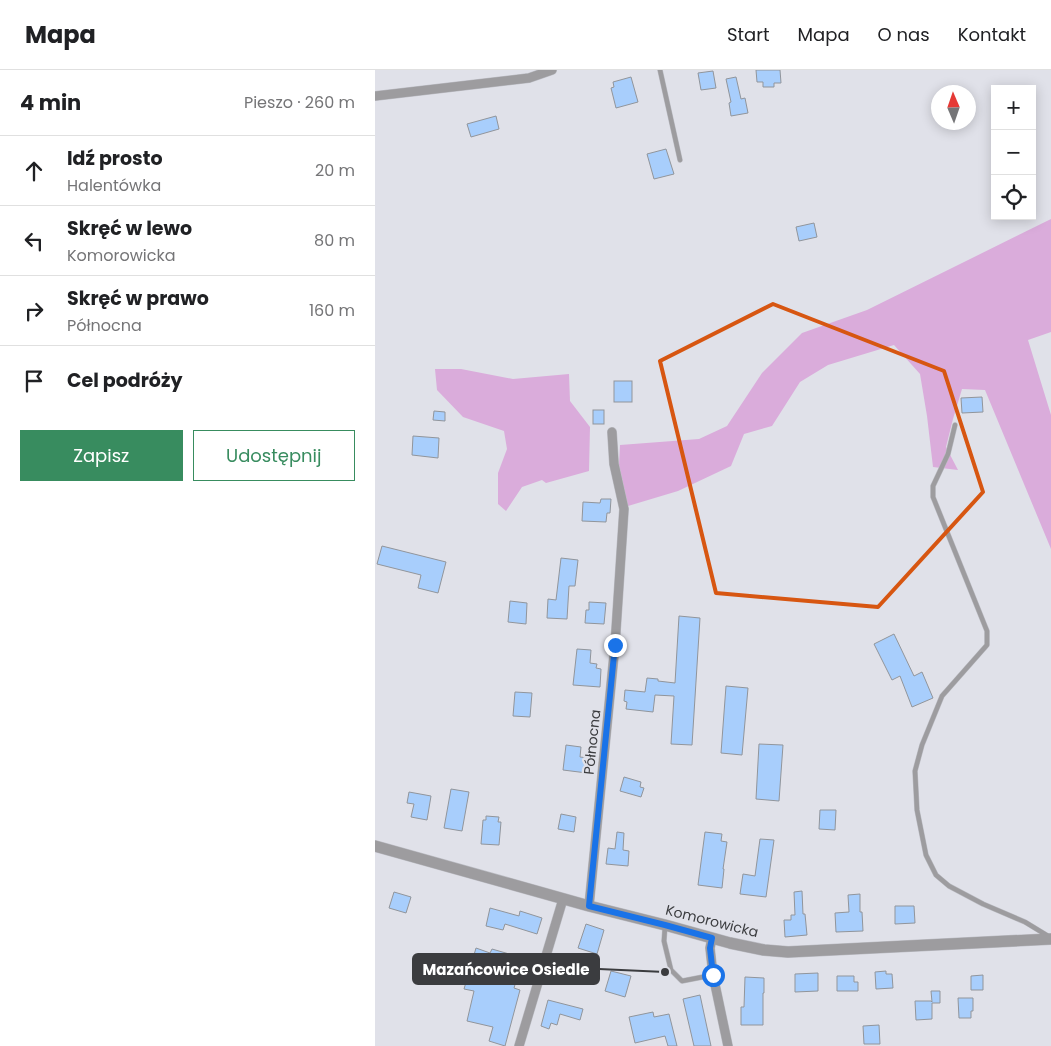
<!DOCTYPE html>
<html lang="pl">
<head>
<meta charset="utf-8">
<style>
  :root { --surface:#fff; --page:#f6f6f6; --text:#202124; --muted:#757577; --line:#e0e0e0; --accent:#388c5f }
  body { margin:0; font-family:Poppins,sans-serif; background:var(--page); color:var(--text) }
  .controls { position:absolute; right:15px; top:15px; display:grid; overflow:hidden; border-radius:0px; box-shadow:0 2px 12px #0003 }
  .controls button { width:45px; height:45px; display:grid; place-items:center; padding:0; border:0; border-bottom:1px solid var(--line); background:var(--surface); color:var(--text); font:25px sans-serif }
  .compass { position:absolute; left:556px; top:15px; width:45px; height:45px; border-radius:50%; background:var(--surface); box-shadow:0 2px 12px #0003; rotate:358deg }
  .stop { position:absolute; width:15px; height:15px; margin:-11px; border:4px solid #1a73e8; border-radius:50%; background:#fff }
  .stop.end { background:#1a73e8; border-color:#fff; box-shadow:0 1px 5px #0008 }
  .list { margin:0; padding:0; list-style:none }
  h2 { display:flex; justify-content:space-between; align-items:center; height:65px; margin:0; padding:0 20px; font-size:21px }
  h2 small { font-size:16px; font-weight:400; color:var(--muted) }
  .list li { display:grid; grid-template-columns:32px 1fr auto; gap:15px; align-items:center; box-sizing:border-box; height:70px; padding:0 20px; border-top:1px solid var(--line) }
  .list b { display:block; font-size:19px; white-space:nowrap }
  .list p { margin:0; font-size:16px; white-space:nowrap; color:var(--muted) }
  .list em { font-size:16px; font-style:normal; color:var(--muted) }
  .actions { display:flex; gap:10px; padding:15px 20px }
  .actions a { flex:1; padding:11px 0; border:1px solid var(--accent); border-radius:0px; text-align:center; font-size:18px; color:var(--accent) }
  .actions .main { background:var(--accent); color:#fff }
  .icon { flex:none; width:28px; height:28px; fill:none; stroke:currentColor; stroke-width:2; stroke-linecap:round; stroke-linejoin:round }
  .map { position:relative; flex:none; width:676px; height:976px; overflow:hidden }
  header { display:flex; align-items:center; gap:30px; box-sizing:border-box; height:70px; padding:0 25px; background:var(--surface); border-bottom:1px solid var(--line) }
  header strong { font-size:24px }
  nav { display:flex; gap:28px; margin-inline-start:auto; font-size:18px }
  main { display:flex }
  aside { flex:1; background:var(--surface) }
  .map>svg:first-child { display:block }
  .green { fill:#daacdb }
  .building { fill:#a8cefc; stroke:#91959b }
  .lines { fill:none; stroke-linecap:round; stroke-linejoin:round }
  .service-casing { stroke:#bcbdc4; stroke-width:5.5 }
  .minor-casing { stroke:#bcbdc4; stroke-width:10 }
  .tertiary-casing { stroke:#bcbdc4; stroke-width:12 }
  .service { stroke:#9d9c9f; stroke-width:4.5 }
  .minor { stroke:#9d9c9f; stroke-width:9 }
  .tertiary { stroke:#9d9c9f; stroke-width:11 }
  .route { stroke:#1a73e8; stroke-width:6 }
  .marked { fill:none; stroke:#d75611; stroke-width:4; stroke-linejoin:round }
  .labels { text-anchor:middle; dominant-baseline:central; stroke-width:4.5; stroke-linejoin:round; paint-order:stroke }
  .street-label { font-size:14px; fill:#3b3c3f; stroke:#e0e1e9 }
  .leader { fill:none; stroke:#3b3c3f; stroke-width:2 }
  .callout-dot { fill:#3b3c3f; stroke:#e0e1e9; stroke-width:2 }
  .callout { fill:#3b3c3f; stroke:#3b3c3f; stroke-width:2 }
  .callout-label { font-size:15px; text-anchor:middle; font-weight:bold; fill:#fff }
</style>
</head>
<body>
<header>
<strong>Mapa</strong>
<nav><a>Start</a><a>Mapa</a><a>O nas</a><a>Kontakt</a></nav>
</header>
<main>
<aside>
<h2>4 min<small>Pieszo · 260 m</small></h2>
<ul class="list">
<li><svg class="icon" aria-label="ahead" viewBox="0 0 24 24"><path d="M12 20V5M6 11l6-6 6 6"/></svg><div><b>Idź prosto</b><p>Halentówka</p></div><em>20 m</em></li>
<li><svg class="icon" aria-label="left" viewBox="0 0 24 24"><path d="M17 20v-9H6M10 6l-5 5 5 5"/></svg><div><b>Skręć w lewo</b><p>Komorowicka</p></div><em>80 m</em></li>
<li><svg class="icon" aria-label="right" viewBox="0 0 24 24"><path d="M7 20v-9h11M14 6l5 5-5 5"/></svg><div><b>Skręć w prawo</b><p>Północna</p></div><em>160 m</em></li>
<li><svg class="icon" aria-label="arrive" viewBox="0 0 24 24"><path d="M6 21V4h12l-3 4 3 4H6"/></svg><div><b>Cel podróży</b></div></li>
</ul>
<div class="actions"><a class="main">Zapisz</a><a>Udostępnij</a></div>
</aside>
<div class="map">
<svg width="676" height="976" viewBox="0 0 676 976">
  <rect width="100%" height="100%" fill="#e0e1e9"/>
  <!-- green -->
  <g class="green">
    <path d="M676,149V262L653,270L676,345V479L610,320L587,319L578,349L571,377L583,400L558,397L552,346L545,304L519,275L453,295L425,312L397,356L369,364L356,396L303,421L253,436L244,395L245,375L324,369L352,356L387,303L427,263L492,240Z"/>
    <path d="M60,299H86L138,309L194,304L195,331L215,357L214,401L171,413L167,410L147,417L131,441L123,434V403L132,379L129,361L88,347L62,320Z"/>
  </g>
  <!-- building -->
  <g class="building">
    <path d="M381,0H405L406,13H399V17H388V12H382Z"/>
    <path d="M338,1L341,18L326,20L323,3Z"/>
    <path d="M256,7L263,32L241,38L236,18L239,17L238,12Z"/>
    <path d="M361,7L366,29L370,28L373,43L356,46L354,33L356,32L351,9Z"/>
    <path d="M121,46L124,59L96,67L92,54Z"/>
    <path d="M291,79L299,104L279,109L272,84Z"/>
    <path d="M439,153L442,167L424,171L421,157Z"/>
    <rect x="239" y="311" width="18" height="21"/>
    <path d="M607,327L608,342L587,343L586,328Z"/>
    <rect x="218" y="340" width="11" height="14"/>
    <path d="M59,341L70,342V351L58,350Z"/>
    <path d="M38,366L64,368L63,388L37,385Z"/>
    <path d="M226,429H236L235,443H232L231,452L207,451L208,432L225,433Z"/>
    <path d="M7,476L71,492L63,523L43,518L46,505L2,494Z"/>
    <path d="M186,488L203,490L200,516H194L192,549L172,548L173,529L181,530Z"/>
    <path d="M135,531L152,533L151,554L133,552Z"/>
    <path d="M214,532L231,533L229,554L210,553L211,540H214Z"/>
    <path d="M304,546L325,548L317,675L296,674L299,626L280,625L278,642L251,639L252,632L249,631L250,620L270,622L272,608L283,609V611L300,613Z"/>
    <path d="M519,564L539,606L547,602L558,628L537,637L525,606L517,610L499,574Z"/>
    <path d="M202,579L216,580L215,593L222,594L221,598L226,599L225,617L198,615Z"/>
    <path d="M351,616L373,618L367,685L346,683Z"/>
    <path d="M140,622L157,623L155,647L138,646Z"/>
    <path d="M384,674L408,675L404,731L381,729Z"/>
    <path d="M191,675L206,677L205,687L214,688L212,703L188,700Z"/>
    <path d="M249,707L266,712L265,717L269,718L266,727L245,721Z"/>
    <path d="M76,719L94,722L87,761L69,758Z"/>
    <path d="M34,722L56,726L52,750L36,747L39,734L32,733Z"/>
    <path d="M445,740H461L460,760L444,759Z"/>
    <path d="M186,744L201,747L199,762L183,759Z"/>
    <path d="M111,746L124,747L123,752H126L124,775L106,774L108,750H111Z"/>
    <path d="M242,762L249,763L248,780L254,781L253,796L231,794L233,778L240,779Z"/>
    <path d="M330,762L347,764L346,771L352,772L348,799H349L347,818L323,815Z"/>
    <path d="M385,769L399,770L391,827L365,824L368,804L380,806Z"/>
    <path d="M427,821L428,844H430L432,865L410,867L409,850H416V845H420L419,822Z"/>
    <path d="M19,822L36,827L31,843L14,838Z"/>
    <path d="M485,824V842H487L488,861L461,862L460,843L474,842L473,825Z"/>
    <path d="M520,836H539L540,853L520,854Z"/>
    <path d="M115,838L144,846L145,841L167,848L162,864L130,854L128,860L111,856Z"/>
    <path d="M211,854L229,860L222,884L203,878Z"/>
    <path d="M101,878L115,883L117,879L148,888L139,918L145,920L130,976L114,971L118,957L92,951L99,921L89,919Z"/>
    <path d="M236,901L256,906L250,927L230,921Z"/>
    <path d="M511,901V904H517L518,918L501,919L500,902Z"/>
    <path d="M443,903V921L420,922V904Z"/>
    <path d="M608,905V920H596V906Z"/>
    <path d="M462,906H479V912H483V921H462Z"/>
    <path d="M370,907L389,908V923H388V955H366V937H369Z"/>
    <path d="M556,921H565V933H557V949L541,950L540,931H556L557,932Z"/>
    <path d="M325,925L336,976H319L308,929Z"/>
    <path d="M583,928H598V941H596V948H584Z"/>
    <path d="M173,930L208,939L205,950L185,944L182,955L176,953L174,959L166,956Z"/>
    <path d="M278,942L279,947L294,944L302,976H293L290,966L260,973L254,947Z"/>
    <path d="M504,955L505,974H489L488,956Z"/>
  </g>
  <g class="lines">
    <defs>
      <g id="service">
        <path d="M285,0L305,90"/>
        <path d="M580,355L573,384L558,416V427L612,561V575L567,626L547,675L540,701L542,740L551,785L561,805L574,816L608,834L650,852L673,866"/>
        <path d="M290,857L289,871L296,900L307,911L338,905"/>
      </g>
      <g id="minor">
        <path d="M0,26L154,8L177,0"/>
        <path d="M214,836L240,575L249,439L239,394L237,362"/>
        <path d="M337,868L335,878L338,905L353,976"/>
        <path d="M144,976L188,829"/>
      </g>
      <path id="tertiary" d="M0,776L214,836L290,855L355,873L389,880L413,882L676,869"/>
    </defs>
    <!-- service casing -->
    <use href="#service" class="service-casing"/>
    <!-- minor casing -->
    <use href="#minor" class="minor-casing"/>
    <!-- tertiary casing -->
    <use href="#tertiary" class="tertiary-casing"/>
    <!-- service -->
    <use href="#service" class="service"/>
    <!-- minor -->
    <use href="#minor" class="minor"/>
    <!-- tertiary -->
    <use href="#tertiary" class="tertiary"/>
  </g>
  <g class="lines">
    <!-- route -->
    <path class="route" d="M240,575L214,836L290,855L337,868L335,878L338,905"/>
  </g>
  <!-- marked area -->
  <path class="marked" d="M398,234L569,301L608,422L503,537L341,523L285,291Z"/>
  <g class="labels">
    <!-- street labels -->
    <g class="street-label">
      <text transform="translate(217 672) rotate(-84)">Północna</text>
      <text transform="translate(337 851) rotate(14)">Komorowicka</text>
    </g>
  </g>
  <!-- callouts -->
  <path class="leader" d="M290 902L224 899"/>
  <circle class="callout-dot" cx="290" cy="902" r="5"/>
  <rect class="callout" x="38" y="884" width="186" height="30" rx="5"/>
  <g class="callout-label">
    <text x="131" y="905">Mazańcowice Osiedle</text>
  </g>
</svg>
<div class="controls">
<button>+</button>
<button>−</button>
<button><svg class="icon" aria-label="locate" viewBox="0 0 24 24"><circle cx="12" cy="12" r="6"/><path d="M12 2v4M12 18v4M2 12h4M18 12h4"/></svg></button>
</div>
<svg class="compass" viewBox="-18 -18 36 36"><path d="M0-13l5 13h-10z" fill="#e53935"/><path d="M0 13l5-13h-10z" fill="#757577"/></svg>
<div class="stop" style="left:338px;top:905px"></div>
<div class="stop end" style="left:240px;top:575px"></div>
</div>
</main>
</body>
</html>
